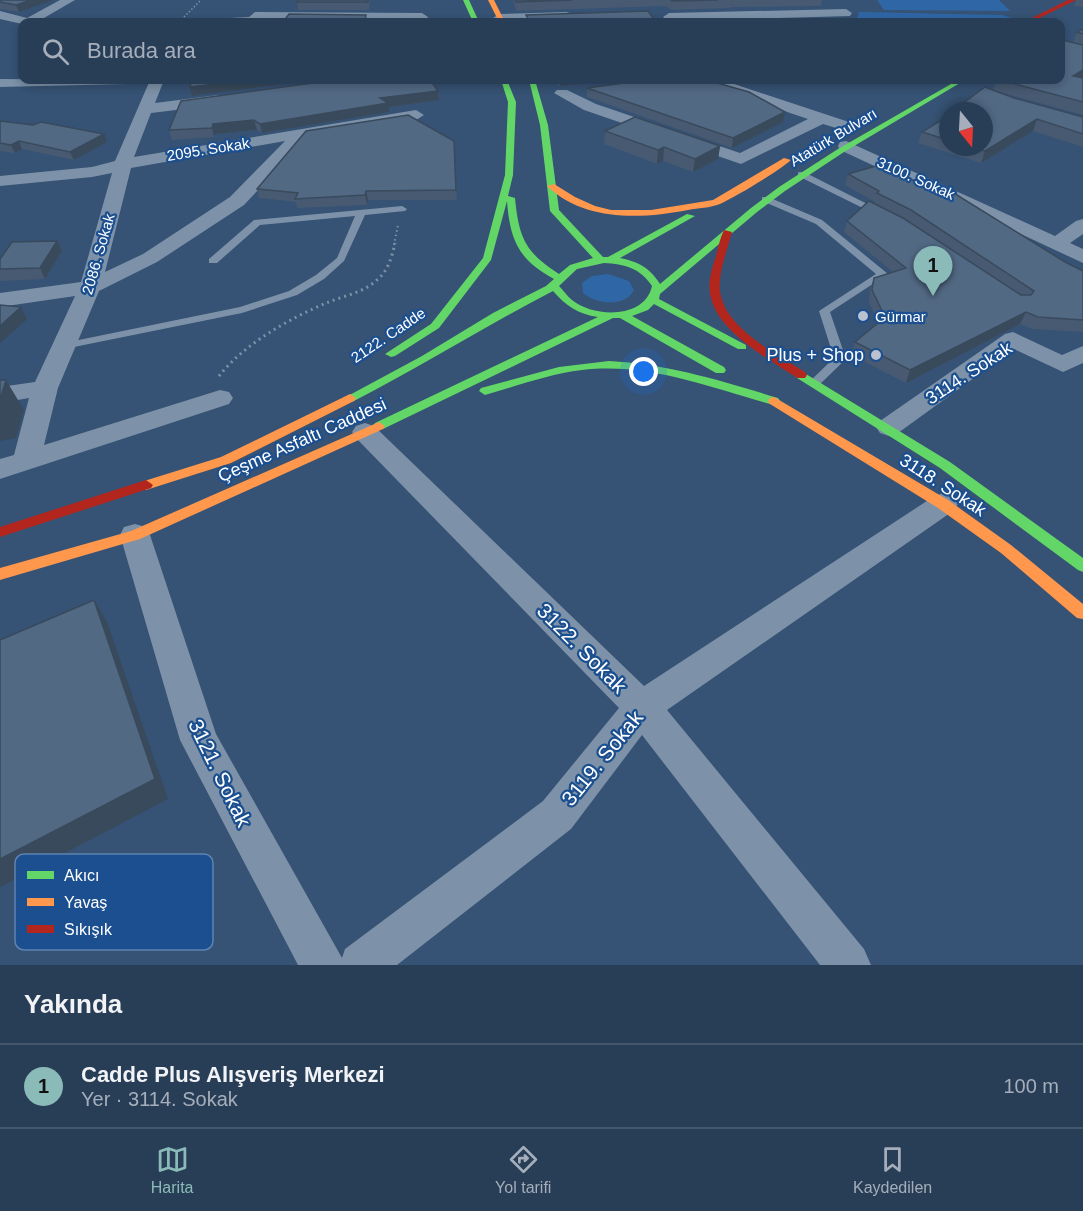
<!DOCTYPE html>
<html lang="tr">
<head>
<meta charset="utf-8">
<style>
  :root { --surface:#283e57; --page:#344961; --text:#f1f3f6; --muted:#a5aeba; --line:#44576d; --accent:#8bbbb9 }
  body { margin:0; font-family:Arial,sans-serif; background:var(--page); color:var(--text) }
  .compass { position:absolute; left:939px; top:102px; width:54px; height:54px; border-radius:50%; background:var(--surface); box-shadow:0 3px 9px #0003; rotate:162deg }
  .you { position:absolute; left:644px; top:372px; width:21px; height:21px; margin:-15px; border:4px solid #fff; border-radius:50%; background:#1a73e8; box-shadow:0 0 0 9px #1a73e833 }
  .badge { display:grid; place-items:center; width:39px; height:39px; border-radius:50%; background:var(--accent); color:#111; font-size:20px; font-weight:700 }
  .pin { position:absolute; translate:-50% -50px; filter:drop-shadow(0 2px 3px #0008) }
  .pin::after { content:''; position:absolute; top:32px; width:21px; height:18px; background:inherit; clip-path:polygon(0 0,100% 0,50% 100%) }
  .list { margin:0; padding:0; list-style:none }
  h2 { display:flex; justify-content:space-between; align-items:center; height:78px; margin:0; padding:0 24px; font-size:26px }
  h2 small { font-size:20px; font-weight:400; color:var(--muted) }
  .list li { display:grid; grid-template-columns:39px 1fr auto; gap:18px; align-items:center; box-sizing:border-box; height:84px; padding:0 24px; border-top:2px solid var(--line) }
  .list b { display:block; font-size:22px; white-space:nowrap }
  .list p { margin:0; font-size:20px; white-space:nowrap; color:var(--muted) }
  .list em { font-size:20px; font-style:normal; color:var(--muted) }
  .icon { flex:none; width:33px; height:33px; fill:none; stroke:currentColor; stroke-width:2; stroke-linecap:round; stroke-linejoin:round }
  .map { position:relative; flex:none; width:1083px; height:965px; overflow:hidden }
  .search { position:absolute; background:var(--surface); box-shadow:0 3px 9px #0003; left:18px; right:18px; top:18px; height:66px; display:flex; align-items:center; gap:15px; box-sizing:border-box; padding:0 21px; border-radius:12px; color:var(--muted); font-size:22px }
  .sheet { height:162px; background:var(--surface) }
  nav { display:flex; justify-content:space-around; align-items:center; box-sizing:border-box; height:84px; border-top:2px solid var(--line); background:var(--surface); font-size:16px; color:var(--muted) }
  nav a { display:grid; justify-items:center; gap:3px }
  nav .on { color:var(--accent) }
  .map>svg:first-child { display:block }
  .green { fill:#2f66a5 }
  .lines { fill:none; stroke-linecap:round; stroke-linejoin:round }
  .path-far2 { stroke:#7d92a8; stroke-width:1.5; stroke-dasharray:1.5 2; stroke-linecap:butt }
  .path-far1 { stroke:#7d92a8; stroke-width:2; stroke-dasharray:1.5 3; stroke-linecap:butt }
  .path { stroke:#7d92a8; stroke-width:3; stroke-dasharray:2 4; stroke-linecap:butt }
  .lane { fill:#7d92a8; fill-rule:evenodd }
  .street { fill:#7d92a8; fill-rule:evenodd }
  .fast { fill:#63d668; fill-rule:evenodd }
  .slow { fill:#ff974d; fill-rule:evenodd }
  .jam { fill:#b3261e; fill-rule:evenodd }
  .wall { fill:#475a72 }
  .shaded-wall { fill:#394a5c }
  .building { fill:#526984; stroke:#394a5c; stroke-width:1.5 }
  .poi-dot { fill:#b9c2ce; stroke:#1b4f8f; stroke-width:2 }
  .labels { text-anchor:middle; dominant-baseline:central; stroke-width:4.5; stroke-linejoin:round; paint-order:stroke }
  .far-street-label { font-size:15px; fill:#fff; stroke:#1b4f8f }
  .far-poi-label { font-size:15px; fill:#fff; stroke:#1b4f8f; text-anchor:start }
  .poi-label { font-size:18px; fill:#fff; stroke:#1b4f8f; text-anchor:end }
  .street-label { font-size:18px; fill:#fff; stroke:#1b4f8f }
  .near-street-label { font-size:21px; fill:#fff; stroke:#1b4f8f }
  .key { fill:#1b4f8f; stroke:#5f84b1; stroke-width:1.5 }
  .key-label { font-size:16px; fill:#fff }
</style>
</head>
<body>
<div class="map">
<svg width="1083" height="965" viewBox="0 0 1083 965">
  <rect width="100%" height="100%" fill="#365274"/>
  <!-- green -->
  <g class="green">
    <path d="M877,0H999L1010,11L884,10Z"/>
    <path d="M859,12L1002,15L1012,18L1001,22H856Z"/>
    <path d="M608,274L629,281L634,290C625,308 596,304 583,293L582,283L592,276Z"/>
  </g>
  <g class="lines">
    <!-- path-far2 -->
    <path class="path-far2" d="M179,22L201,0"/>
    <!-- path-far1 -->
    <path class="path-far1" d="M394,245L398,225"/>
    <!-- path -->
    <path class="path" d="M219,376C244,344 289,319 326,303C343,296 363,293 377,280C388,271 392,257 395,243"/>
    <!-- lane -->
    <g class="lane">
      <path d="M798,172H804L885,213L877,215L798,176Z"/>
      <path d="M762,197H768L822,220L888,274L830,312L846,359L818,386L814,387L808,383L834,358L819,311L876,274L816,224L762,201Z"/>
      <path d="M402,206L407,209L405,211L365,215L344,261L324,279L297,295L242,313L64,349L58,346L64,343L240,307L289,291L316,275L337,258L355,216L260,225L217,263H209V259L254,220Z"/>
    </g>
    <!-- street -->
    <g class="street">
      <path d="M60,0H75L37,22H22V24L0,19V11L27,18Z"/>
      <path d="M846,9L852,13L850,16L669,21L663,17L669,13Z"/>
      <path d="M255,12L422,13L428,17L427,22L259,20L258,22H224L230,18L249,17Z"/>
      <path d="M566,12L570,13L572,16L570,19L499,22L493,18L499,14Z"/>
      <path d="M0,79L133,80L126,84L0,87Z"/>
      <path d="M150,80H164L155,103L218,95L226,100L218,105L151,113L134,157L416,110L424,115L416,120L307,138L244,205L157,262L99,291L58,388L44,445L220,390L229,392L233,398L229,404L0,479V459L14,455L29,398L0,403V387L35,382L75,296L0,307V293L81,282L112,173L92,177L0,186V176L92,167L115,161ZM285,141L230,197L143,254L105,272L131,168Z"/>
      <path d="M705,80H722L852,123L854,126L846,131L823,124L741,164L584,110L554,93L557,90H567L596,104L740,153L808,119L716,88Z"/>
      <path d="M846,141L1055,236L1076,221L1083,219V234L1070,243L1083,249V263L840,150L838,146L840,142Z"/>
      <path d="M1013,332L1062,355L1083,346V363L1063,372L1014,349L898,433L889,436L880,433L876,427L880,421L1005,334Z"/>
      <path d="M365,423L374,426L644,686L933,497L943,493L953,497L958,504L953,511L667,710L864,949L871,965H820L642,735L571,829L397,965H298L180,740L120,535L124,527L135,524L146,527L150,535L216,734L342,958L345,949L543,801L619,708L356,438L352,432L356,426Z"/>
    </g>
    <!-- fast -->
    <g class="fast">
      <path d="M463,0H469L479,22H473Z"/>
      <path d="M501,80H507L516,102L513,175L508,196L515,198C519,238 525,252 559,274L570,265L593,258L550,211L540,125L529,80H535L548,125L559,210L603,257H608L687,214L695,216L620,258C639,262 650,268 660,284L751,208L779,187L838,149L958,80H965L844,152L785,191L757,212L660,294L659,299L746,345V349H738L654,304L648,310L632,316L724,367L726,370L724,373H716L620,318H613L383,429H375L373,426L375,423L598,317C578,314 566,306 553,291C485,326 422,366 354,401L350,402L344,398L422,356L493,313L546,286L554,279C519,260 510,241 507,201L491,260L439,328L395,356L391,357L385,354L431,324L483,258L505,175L508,102ZM604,263C625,264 640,268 652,286C645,319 594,318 572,300C567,296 563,290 559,286L577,269Z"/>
      <path d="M609,361C668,364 722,381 778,398L780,401L774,405C711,388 649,362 582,370C549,374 517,386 485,395L479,391L481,388L559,367Z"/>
      <path d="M801,371L950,462L1083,558V572L1078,570L940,468L797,378L795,375Z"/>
    </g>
    <!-- slow -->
    <g class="slow">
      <path d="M488,0H494L505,22H499Z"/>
      <path d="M784,158L791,160C779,171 735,197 720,204C710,208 698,208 688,210C641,219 585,222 547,186L554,184L575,197L595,206L611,210H651L713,200Z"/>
      <path d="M350,394L356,398L354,401L231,463L146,490L139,485L141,482L221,457Z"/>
      <path d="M774,397L948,500L1011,545L1083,604V619L1077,618L1001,553L938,508L770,404L768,401L770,398Z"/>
      <path d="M379,422L385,426L383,429L140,539L0,580V568L131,531Z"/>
    </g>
    <!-- jam -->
    <g class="jam">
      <path d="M1068,0H1076L1031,22H1024Z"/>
      <path d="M724,230L732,232C727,251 718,272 720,291C724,328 777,354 805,372L807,375L805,378H797C768,358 715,331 710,293C708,281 712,268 716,256C718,248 720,238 724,230Z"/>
      <path d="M146,480L153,485L151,488L0,537V527Z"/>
    </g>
  </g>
  <!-- wall -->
  <g class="wall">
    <path d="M0,0H53L19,12L0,9Z"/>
    <path d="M298,0H370L369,10H298L297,2Z"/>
    <path d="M513,0H822L821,6L730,7V8L672,10L665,6L516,11Z"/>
    <path d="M1076,0H1083V7L1074,6Z"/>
    <path d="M1083,29V77L1082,78H1083V115L993,90L997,80H1000L1073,42L1077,32Z"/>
    <path d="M551,80H617L560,86Z"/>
    <path d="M587,88L783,122L732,148L587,97Z"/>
    <path d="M438,91L439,100L389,107V112L262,133L257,130L215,134L214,137L172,140L169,130Z"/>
    <path d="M1014,98L1083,117V147L1033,131L981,163L918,143L922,132L948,116V147H984L960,109L962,104Z"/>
    <path d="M0,121L104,134L107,142L74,160L22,149L15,153L0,151Z"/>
    <path d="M605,131L720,146L718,159L693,172L663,161L657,164L604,144Z"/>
    <path d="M454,141L457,200H368L367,205L297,208L296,202L259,198L257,189Z"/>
    <path d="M848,174L1065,262L1083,271V332L1032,329L1020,324L906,383L851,355L855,342L878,323L869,302L870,290L874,278L893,272L844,232L847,221L874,204L875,202L845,185Z"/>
    <path d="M57,241L62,251L45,279L0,281V259Z"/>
  </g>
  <!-- shaded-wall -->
  <g class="shaded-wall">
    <path d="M31,0H53L19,12L16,5Z"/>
    <path d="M1083,70V78L1068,86L1073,76Z"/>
    <path d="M251,80H299L300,82L192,96L190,87Z"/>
    <path d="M560,80H617L560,86Z"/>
    <path d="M438,91L439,100L389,107V112L262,133L260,124L380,98Z"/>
    <path d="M785,112L783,122L732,148L733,138Z"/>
    <path d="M1037,119L1033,131L981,163L985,151Z"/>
    <path d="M254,120L257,130L215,134L214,137L212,128L213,124Z"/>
    <path d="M104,134L107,142L74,160L70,152Z"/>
    <path d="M19,141L22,149L15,153L11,145Z"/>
    <path d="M720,146L718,159L693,172L695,159Z"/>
    <path d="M664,147L663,161L657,164L658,150Z"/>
    <path d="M366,191L368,200L367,205L365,195Z"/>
    <path d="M57,241L62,251L45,279L40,268Z"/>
    <path d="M21,307L27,319L0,343V326Z"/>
    <path d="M1026,312L1020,324L906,383L910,370Z"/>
    <path d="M6,380L24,410L16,438L0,441V400Z"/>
    <path d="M94,600L107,622L168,799L0,887V859Z"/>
  </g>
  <!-- building -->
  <g class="building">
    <path d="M0,0H31L16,5L0,2Z"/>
    <path d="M298,0H368V2H297Z"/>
    <path d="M515,0H572L516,2Z"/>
    <path d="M671,0H718L672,1Z"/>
    <path d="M648,11L656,22H530L526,15Z"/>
    <path d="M289,14L366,15L365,22H283Z"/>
    <path d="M1083,29V34L1077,32Z"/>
    <path d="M1062,40L1083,45V70L1073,76L1083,78V102L1000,80H1060V41Z"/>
    <path d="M192,80H251L190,87Z"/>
    <path d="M335,80H430L438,91L380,98L388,103L260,124L254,120L213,124L212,128L169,130L181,101Z"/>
    <path d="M646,80H707L749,92L785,112L733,138L587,88Z"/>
    <path d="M985,87L1014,98L1083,117V134L1037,119L985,151L971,147H984V111H957L967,105L962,104Z"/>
    <path d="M408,115L454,141L456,190L366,191L365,195L295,199L298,193L257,189L306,131Z"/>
    <path d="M948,116V140L922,132Z"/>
    <path d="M635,117L720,146L695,159L664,147L658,150L605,131Z"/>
    <path d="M0,121L33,125L41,122L104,134L70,152L19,141L11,145L0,143Z"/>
    <path d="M883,164L944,197L952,192L1065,262L1083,271V320L1038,317L1026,312L910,370L855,342L885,317L872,290L874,278L906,268L847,221L869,201L903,218L1021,295H1031L1034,291L911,210L877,193L879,191L848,174Z"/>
    <path d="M57,241L40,268L0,269V259L12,242Z"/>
    <path d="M0,305L21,307L0,326Z"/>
    <path d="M0,380H6L0,400Z"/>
    <path d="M94,600L155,779L0,859V640Z"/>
  </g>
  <!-- markers -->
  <g class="poi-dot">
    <circle cx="863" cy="316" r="6"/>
    <circle cx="876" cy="355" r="6"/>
  </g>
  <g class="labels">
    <!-- far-street labels -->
    <g class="far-street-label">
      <text transform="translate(833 137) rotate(-31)">Atatürk Bulvarı</text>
      <text transform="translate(208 149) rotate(-9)">2095. Sokak</text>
      <text transform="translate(916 178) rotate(24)">3100. Sokak</text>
      <text transform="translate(98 254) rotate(-74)">2086. Sokak</text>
      <text transform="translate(388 335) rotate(-34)">2122. Cadde</text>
    </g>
    <!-- far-poi labels -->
    <g class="far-poi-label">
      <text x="875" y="316">Gürmar</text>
    </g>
    <!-- poi labels -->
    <g class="poi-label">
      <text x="864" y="355">Plus + Shop</text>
    </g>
    <!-- street labels -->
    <g class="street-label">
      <text transform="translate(969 373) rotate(-33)">3114. Sokak</text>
      <text transform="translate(302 440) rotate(-24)">Çeşme Asfaltı Caddesi</text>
      <text transform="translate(943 485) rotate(33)">3118. Sokak</text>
    </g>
    <!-- near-street labels -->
    <g class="near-street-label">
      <text transform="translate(582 648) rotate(45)">3122. Sokak</text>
      <text transform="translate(602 758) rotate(-51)">3119. Sokak</text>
      <text transform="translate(220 773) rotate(64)">3121. Sokak</text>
    </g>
  </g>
  <!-- legend -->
  <rect x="15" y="854" width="198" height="96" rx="9" class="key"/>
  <rect x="27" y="871" width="27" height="8" fill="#63d668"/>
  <rect x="27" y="898" width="27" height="8" fill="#ff974d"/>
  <rect x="27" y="925" width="27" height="8" fill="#b3261e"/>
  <g class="key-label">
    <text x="64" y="881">Akıcı</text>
    <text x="64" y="908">Yavaş</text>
    <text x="64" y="935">Sıkışık</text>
  </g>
</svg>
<svg class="compass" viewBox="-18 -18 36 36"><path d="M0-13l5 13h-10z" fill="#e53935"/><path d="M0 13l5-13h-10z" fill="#a5aeba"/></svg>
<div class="you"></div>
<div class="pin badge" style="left:933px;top:296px">1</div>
<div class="search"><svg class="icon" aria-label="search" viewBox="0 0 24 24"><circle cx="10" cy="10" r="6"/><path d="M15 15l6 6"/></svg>Burada ara</div>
</div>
<section class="sheet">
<h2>Yakında<small></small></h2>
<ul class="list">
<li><span class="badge">1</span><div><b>Cadde Plus Alışveriş Merkezi</b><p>Yer · 3114. Sokak</p></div><em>100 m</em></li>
</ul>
</section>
<nav>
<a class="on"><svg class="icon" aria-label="map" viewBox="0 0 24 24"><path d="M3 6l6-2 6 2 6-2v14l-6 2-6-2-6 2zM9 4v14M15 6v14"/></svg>Harita</a>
<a><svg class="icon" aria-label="directions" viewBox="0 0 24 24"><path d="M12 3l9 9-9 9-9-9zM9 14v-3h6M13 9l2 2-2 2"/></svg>Yol tarifi</a>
<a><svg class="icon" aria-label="saved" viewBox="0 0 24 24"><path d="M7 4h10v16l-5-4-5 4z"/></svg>Kaydedilen</a>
</nav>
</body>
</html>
